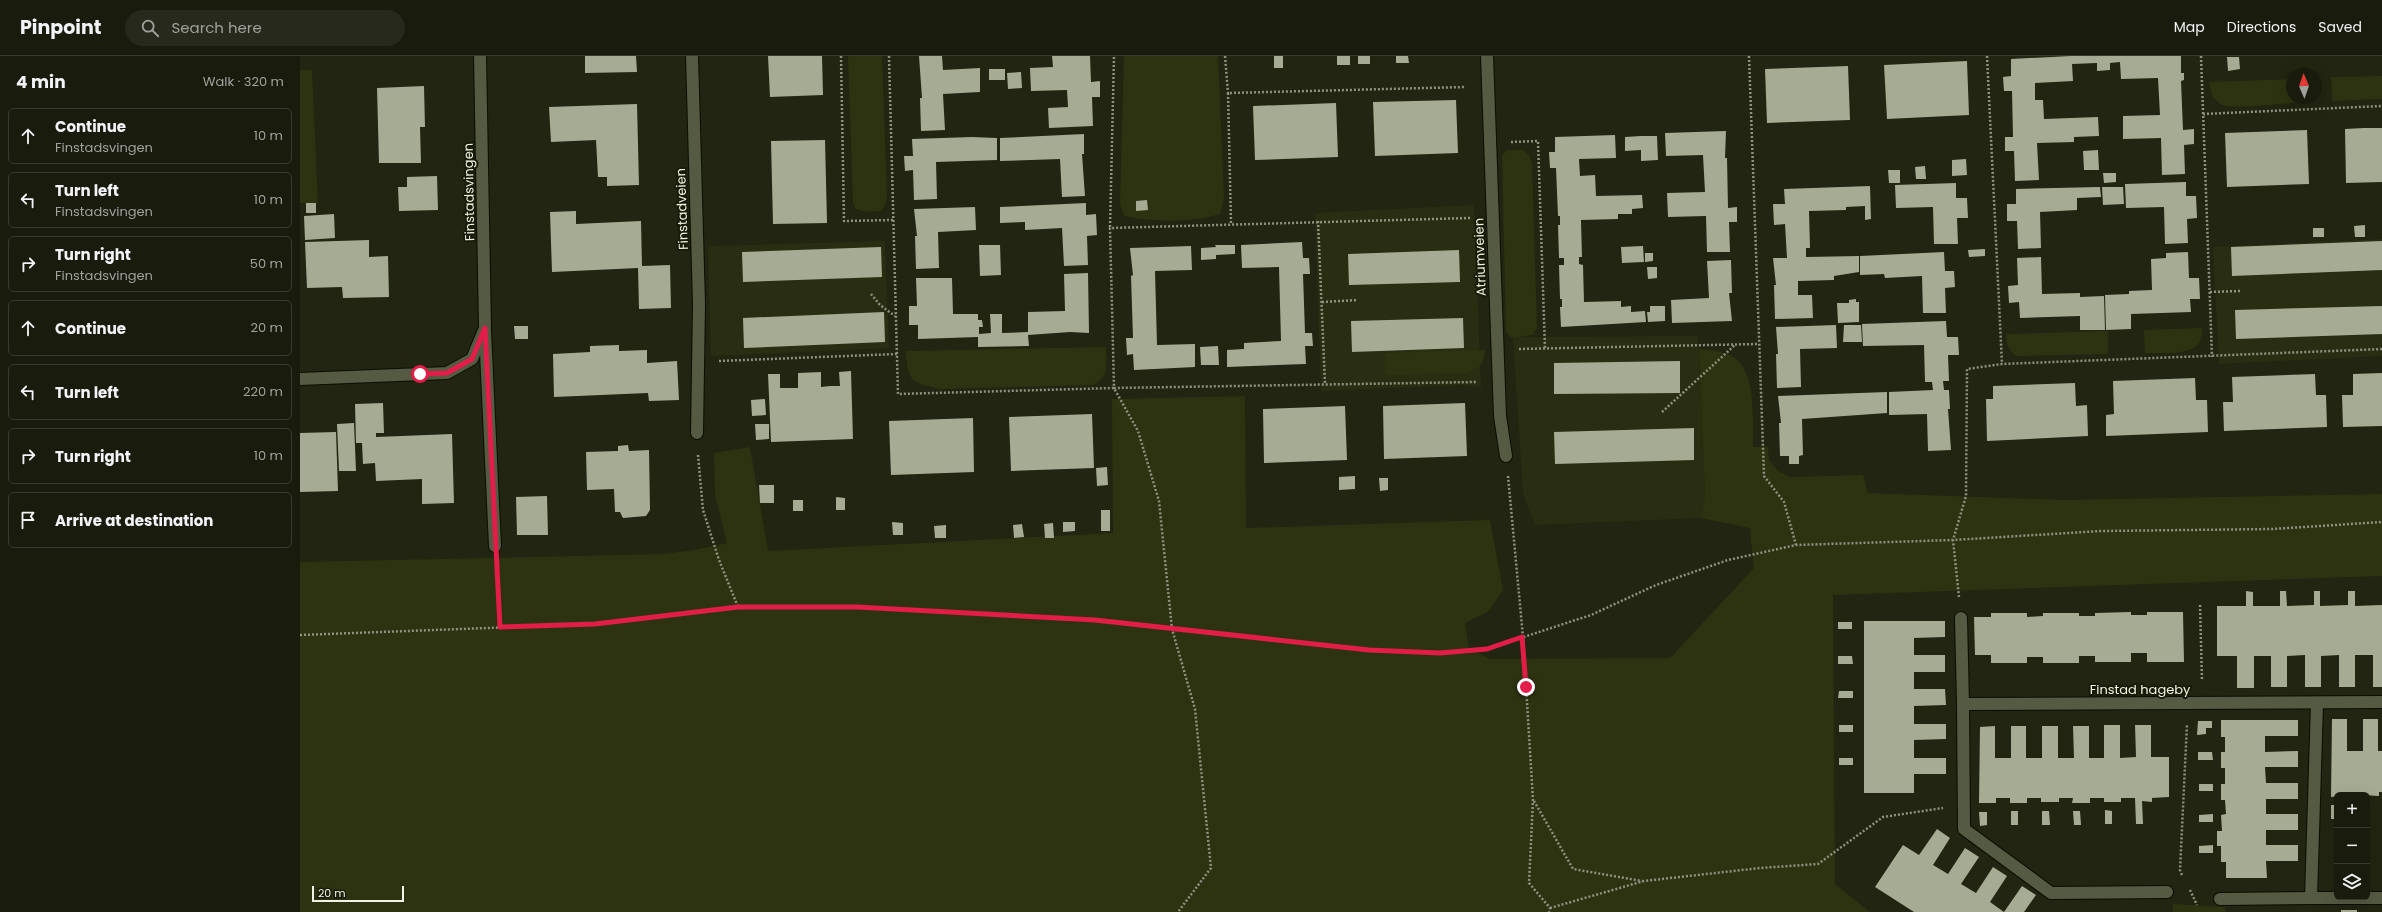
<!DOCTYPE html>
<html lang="en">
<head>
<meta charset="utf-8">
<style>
  :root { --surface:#191c0d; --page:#26291b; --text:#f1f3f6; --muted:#9fa19d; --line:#373a2e }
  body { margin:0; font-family:Poppins,sans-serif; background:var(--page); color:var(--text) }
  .controls { position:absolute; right:12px; bottom:12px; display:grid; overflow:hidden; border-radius:6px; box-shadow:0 4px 16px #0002 }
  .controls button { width:36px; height:36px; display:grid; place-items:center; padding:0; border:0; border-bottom:1px solid var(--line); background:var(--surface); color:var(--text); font:20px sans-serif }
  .compass { position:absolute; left:1986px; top:12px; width:36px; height:36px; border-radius:50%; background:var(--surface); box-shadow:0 4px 16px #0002; rotate:358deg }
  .scale { position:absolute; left:12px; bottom:10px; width:92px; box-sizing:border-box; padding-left:4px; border:2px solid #f0f3e6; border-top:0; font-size:11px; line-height:14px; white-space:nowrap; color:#f0f3e6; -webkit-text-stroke:3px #181c07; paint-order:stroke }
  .stop { position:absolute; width:12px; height:12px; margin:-9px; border:3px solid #e11d48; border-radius:50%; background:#fff }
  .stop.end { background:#e11d48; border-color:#fff; box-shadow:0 1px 4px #0008 }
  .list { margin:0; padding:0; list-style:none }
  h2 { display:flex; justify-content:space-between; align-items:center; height:52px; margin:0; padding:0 16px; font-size:17px }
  h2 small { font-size:13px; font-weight:400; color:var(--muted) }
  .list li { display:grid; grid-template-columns:26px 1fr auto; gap:12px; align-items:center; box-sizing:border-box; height:56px; margin:0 8px 8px; padding:0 8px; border:1px solid var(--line); border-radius:6px }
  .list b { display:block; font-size:15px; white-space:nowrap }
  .list p { margin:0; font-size:13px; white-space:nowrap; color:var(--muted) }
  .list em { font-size:13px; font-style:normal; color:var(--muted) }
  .icon { flex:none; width:22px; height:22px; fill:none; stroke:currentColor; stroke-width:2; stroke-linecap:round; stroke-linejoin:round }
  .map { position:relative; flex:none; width:2082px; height:856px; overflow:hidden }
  header { display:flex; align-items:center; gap:24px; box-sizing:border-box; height:56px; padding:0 20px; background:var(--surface); border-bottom:1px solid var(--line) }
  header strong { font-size:19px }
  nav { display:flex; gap:22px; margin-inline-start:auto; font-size:14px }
  .search { width:280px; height:36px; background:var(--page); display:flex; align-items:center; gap:10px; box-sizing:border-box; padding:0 14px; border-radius:22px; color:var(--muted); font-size:15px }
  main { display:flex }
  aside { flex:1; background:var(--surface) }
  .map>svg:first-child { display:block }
  .built { fill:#292e12 }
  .green { fill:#2d3310 }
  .building { fill:#a6ac93 }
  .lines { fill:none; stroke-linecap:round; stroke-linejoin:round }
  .minor-casing { stroke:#0b0e00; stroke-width:14 }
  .path { stroke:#8e9282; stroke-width:2.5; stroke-dasharray:2 2; stroke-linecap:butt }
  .minor { stroke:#555a43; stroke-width:12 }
  .route { stroke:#e11d48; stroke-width:5 }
  .labels { text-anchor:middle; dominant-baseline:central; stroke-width:4; stroke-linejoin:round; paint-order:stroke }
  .street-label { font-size:13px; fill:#f0f3e6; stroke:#181c07 }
</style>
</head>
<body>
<header>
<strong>Pinpoint</strong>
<div class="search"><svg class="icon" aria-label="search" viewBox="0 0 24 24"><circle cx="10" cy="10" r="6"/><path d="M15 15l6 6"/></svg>Search here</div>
<nav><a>Map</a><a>Directions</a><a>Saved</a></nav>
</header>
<main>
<aside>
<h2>4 min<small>Walk · 320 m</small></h2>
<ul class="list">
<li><svg class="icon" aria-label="ahead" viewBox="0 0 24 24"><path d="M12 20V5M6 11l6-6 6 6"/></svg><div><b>Continue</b><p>Finstadsvingen</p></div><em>10 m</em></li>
<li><svg class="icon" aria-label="left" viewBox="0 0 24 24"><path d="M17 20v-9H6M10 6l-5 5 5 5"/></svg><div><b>Turn left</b><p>Finstadsvingen</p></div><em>10 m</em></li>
<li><svg class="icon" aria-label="right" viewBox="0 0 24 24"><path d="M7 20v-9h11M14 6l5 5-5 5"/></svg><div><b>Turn right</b><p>Finstadsvingen</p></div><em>50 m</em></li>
<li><svg class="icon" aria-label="ahead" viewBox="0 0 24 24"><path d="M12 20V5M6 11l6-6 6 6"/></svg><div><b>Continue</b></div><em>20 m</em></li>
<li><svg class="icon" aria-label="left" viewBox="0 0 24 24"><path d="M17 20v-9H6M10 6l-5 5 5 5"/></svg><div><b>Turn left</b></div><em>220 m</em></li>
<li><svg class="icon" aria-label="right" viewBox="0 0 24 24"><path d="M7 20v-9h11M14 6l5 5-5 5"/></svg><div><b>Turn right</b></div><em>10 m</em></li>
<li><svg class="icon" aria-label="arrive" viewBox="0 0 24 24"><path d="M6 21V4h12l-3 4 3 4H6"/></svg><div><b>Arrive at destination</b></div></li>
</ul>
</aside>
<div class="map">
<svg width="2082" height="856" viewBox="0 0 2082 856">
  <rect width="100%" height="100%" fill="#212511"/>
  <!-- built -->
  <g class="built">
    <path d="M1174,149L1181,332L1166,329L1021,335L1015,157Z"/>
    <path d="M2082,183V300L1919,308L1913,191Z"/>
    <path d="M585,185L589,292L411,300L408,190Z"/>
    <path d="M1398,280L1405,439L1401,462L1235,469L1223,437L1213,281Z"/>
  </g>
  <!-- green -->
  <g class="green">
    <path d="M548,0H582L587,141L585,149L581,155L565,156L556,153L553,147Z"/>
    <path d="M824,0H918L924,142L920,158C891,167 854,166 824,160L820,147Z"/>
    <path d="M0,14H12L18,147H0Z"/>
    <path d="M2082,20V43L2032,45L2031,21Z"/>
    <path d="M1992,23L1993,47C1976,48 1938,53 1923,49C1913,46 1910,34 1909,26Z"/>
    <path d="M1207,94H1223L1229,100L1232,108L1237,272L1233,279L1211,282L1206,275L1202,100Z"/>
    <path d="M1902,272C1904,303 1868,296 1845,297L1844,274Z"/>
    <path d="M1808,275V298L1717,300C1707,294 1707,288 1706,278Z"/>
    <path d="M806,291C806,307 810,320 793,329L641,333C612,327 607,326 606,295Z"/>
    <path d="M1399,293C1410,294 1422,295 1432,300C1458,315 1452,365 1453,391H1468L1469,404L1478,415L1491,421L1563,419L1568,437L1765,444L2082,438V520L1533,539L1535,828L1570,856H0V506L364,498L394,494L427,487L415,439L414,397L450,391L468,495L813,477L812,343L945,340L946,472L1190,464L1203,534L1188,556L1165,567L1169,592L1190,603L1370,602L1454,512L1450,472L1401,462L1405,439Z"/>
    <path d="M1185,294C1185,308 1178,313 1165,317L1085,319V297Z"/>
    <path d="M1873,848L1925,851V856H1873Z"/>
  </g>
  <!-- building -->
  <g class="building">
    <path d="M285,0H336L337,16L285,17Z"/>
    <path d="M468,0H522L523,39L470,41Z"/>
    <path d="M619,0H642L643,14L680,12V36L643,38L645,74L621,75L620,42H622Z"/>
    <path d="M752,0H790L791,26L800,25V41H792L793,70L749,72L748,52L768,51L767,34L731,35L730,12L753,11Z"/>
    <rect x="974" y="0" width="9" height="12"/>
    <rect x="1037" y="0" width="13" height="9"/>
    <rect x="1058" y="0" width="12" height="8"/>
    <path d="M1096,0H1108L1109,7H1096Z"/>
    <path d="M1771,0H1881V17H1884V24L1881,25L1883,74L1894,73V88L1884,89L1885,118L1862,119L1861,82L1823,83V60L1860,59L1858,22L1821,23L1820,6L1810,7V14L1797,15V7L1772,8L1773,25L1735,27V44H1743L1744,63L1798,61L1799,80L1774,81V86L1737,87L1739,124L1715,125L1714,95H1705V81H1713L1712,35H1704L1703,21L1711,20V3Z"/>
    <path d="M1927,1H1939L1940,13L1928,15Z"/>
    <path d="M1667,5L1669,59L1587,63L1584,9Z"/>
    <path d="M1548,10L1550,64L1467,67L1465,13Z"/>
    <rect x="689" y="13" width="16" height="11"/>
    <path d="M721,16L722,32L708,33L707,17Z"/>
    <path d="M124,30L125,71H120L121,107H79L77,32Z"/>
    <path d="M1156,44L1158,97L1075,100L1073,46Z"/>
    <path d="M1036,47L1038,101L955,104L953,50Z"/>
    <path d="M337,48L339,129L307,130V121H298L296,84L251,86L249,51Z"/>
    <path d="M2064,72H2082V126L2046,127L2045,73Z"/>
    <path d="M2007,74L2009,128L1927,131L1925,77Z"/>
    <path d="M1426,75L1425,102H1427L1428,152L1437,151V166H1429L1430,196H1407L1406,160L1368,161L1367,137L1405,136L1403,99L1366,100L1365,77Z"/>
    <path d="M784,78V98H782L785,140L762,141L760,103L700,105V82Z"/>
    <path d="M1315,79L1316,102L1279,103L1280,120L1295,119L1296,140L1342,139L1343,152L1332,153V158H1318V163L1281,164L1282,201H1279V208L1283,209L1284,246L1321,245V251L1331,250V256L1345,255L1346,266L1261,271L1260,251H1262V243H1260L1259,209H1264V202H1259L1258,169H1260V160H1258L1256,112H1250L1249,96H1255V81Z"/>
    <path d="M1341,80H1357L1358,104L1341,105V94L1325,95V81Z"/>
    <path d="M672,81L697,82V104L636,106L637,143L614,144L613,114L605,115L604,100H613L612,83Z"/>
    <path d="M525,84L527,167L473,168L471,85Z"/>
    <path d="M1798,94L1799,114H1784L1783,95Z"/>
    <path d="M1666,103L1667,119L1652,120V104Z"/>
    <path d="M1625,110L1626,123H1616L1615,111Z"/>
    <path d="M1588,114H1600V127H1589Z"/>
    <path d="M1803,117H1816V126L1804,127Z"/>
    <path d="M137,120L138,154L99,155L98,131H107V121Z"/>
    <path d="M1886,126V140H1896L1897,162L1887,163L1888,187L1865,188L1864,151L1826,152L1825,128Z"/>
    <path d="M1656,127V142H1667L1668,162H1657L1658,188H1634L1633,151L1596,152L1595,129Z"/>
    <path d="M1570,130L1571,163L1565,164V150L1546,151V154L1509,155L1510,192H1506V201L1559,200V216L1534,220V224L1498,225V239H1512L1513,262L1475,263L1474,229H1476L1473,202H1487L1485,168L1474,169L1473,148H1485L1484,133Z"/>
    <path d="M1800,131L1801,141L1777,142V154L1740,156L1741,192L1718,193L1717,165H1707V148H1716V133Z"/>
    <path d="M1802,131H1823L1824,148L1803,149Z"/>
    <path d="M847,144L848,154L836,155V145Z"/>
    <rect x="6" y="147" width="10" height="10"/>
    <path d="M786,147V159L796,158L797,179L787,180L788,209L764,210L762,172L725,174V166L700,167V151Z"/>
    <path d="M675,151L676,174L638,176L639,212L616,213L615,180H617L614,153Z"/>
    <path d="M276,155V168L341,165L342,210L370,209L371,252L339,253L338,212L252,216L250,156Z"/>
    <path d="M34,158L35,182L5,184L4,160Z"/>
    <path d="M2065,169V181H2055L2054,170Z"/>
    <rect x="2013" y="172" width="11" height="9"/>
    <path d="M69,184V201L88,200L89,241L43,242L42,231L7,232L5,186Z"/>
    <path d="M2082,185V214L1932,220L1931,191Z"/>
    <path d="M1002,186L1003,202H1009L1010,218H1003L1005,277H1012L1013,290H1005L1006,308L927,311V294L944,293V287L981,285L979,211L942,212L941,189Z"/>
    <path d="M679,189H700L701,219L680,220Z"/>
    <path d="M915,189H935V198L916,199V203L901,204V192L916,191Z"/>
    <path d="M891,190L892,214L855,215L857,289L895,288V311L834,314L833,298L827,299L826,282H833L831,220L833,219L830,192Z"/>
    <path d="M1343,190L1344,206L1322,207L1321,191Z"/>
    <path d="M581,191L582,221L443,226L442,196Z"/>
    <path d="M1685,193V200L1669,201L1668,194Z"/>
    <path d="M1159,194L1160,226L1049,229L1048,198Z"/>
    <path d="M1644,196L1645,215H1654L1655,231L1645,232L1646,257H1623L1622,220L1585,222L1584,218L1560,219V200Z"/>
    <path d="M1888,196L1889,222H1899L1900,243H1890L1891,256L1831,258V273L1806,274L1805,239L1829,238V235L1852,234L1851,203L1866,202V197Z"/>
    <path d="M1345,197H1353V205L1345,206Z"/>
    <path d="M1741,201L1742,238L1780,237V241L1804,240L1805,274H1780V260L1720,262L1719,246L1709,247L1708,230L1718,229L1717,202Z"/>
    <path d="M1431,204L1432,237H1429L1432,265L1372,267L1371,244L1409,242L1407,205Z"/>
    <path d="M1347,211H1357V222L1348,223Z"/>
    <path d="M788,217L789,277L770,276L728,279L729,290L678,291V281L618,283V269H609V250H617L616,222H652L653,258H678V264H682L683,271H679V278L691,277L690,258H702V277L728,276V256L765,255L764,218Z"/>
    <path d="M1556,243V246H1559V266L1538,267L1537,247H1549V244Z"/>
    <path d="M1350,250H1365V265L1348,266L1347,256H1350Z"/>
    <path d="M2082,250V278L1936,283L1935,254Z"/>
    <path d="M584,256L585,286L444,292L443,262Z"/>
    <path d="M1163,262L1164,292L1052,296L1051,265Z"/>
    <path d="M1646,265L1647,281H1658L1659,299H1648L1649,325H1643L1644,334H1649L1650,353H1648L1651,394L1628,395L1627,358L1589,359V336L1633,334L1632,326H1625L1624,289L1563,290L1562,268Z"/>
    <path d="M1536,269L1537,292L1500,293L1501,331L1477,332L1476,298H1478L1476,271Z"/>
    <path d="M1544,269H1561L1562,286H1543Z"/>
    <path d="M214,270H228V283H215Z"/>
    <path d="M319,289V295L347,294V307L377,305L379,344L349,345L348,337L254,341L253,298L290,296V290Z"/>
    <path d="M918,290L919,309H901L900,291Z"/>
    <path d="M1380,305V337L1254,338V307Z"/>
    <path d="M551,315L553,383L471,386L468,318H480V332H498V317L521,316V331L530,330H540L539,316Z"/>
    <path d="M2082,317V370L2043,371L2042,339H2053V318Z"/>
    <path d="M2015,318L2016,339H2026L2027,371L1924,375L1923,346H1933L1932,321Z"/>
    <path d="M1895,322L1896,344H1907L1908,376L1806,380V359L1814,358L1813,325Z"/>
    <path d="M1775,327L1776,350L1787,349L1788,380L1687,385L1686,343H1693V330Z"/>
    <path d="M1587,336V357L1502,363L1503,399L1499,400V408H1489V400H1480L1479,367H1481L1478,340Z"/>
    <path d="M465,343L466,359L452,360L451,344Z"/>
    <path d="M83,347L84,377H76V381L152,378L154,447L122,448V423L76,425L75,407L63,408L62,387H56L55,348Z"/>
    <path d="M1165,347L1167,400L1084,403L1083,350Z"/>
    <path d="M1045,350L1047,404L964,407L963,353Z"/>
    <path d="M792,358L794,412L711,415L709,361Z"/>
    <path d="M673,362L674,416L591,419L589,365Z"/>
    <path d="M54,367L56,415H39L37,368Z"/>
    <path d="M455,368H469V383L456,384Z"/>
    <path d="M1394,372V404L1255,408L1254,376Z"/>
    <path d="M36,376L38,435L0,436V377Z"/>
    <path d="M328,389L329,395L349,394L350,454L346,460L323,462L320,456H315L314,433L287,434L286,396L318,395V390Z"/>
    <path d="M807,411L808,429L797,430L796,412Z"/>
    <path d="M1055,420V433L1039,434V421Z"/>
    <path d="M1079,422H1088V434L1080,435Z"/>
    <path d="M459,429H474V447H460Z"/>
    <path d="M247,440L248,479H217L216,441Z"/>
    <path d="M536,441L545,442V454H536Z"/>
    <rect x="493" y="444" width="10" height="11"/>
    <rect x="801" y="454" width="9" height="21"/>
    <path d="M592,466L603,467V479H593Z"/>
    <path d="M763,466H775V475L763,476Z"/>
    <path d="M753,467L754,482H745L744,468Z"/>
    <path d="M722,468L724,481L714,482L713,469Z"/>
    <path d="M646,469V482H635L634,470Z"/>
    <path d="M1946,535L1953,536V550H1980V535H1986L1987,550L2014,549V535H2020V550L2048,549V535H2055V550L2082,549V631H2073V599H2055V631H2039V599L2021,600V631H2005V599L1987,600V631H1971V600H1954V632H1937V600H1917V550H1946Z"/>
    <path d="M1831,556V559H1847V556H1883L1884,606H1847V597H1831V606H1795V600H1779V607H1743V601H1727V607H1691V599H1675L1674,561H1691V557H1727V561L1743,560V557H1779V560H1795V557Z"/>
    <path d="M1564,565H1645V581L1614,582V599H1645V616H1614V633H1645L1646,649L1614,650V668H1646V683L1614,684V702H1646V718H1614V737H1564Z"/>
    <rect x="1538" y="566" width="14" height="7"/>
    <path d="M1538,600H1552L1553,608H1538Z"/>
    <path d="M1539,635H1553V642H1538Z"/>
    <path d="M2032,663H2047V695H2063V663H2078V695H2082V736H2079V740L2062,739V736H2048V739L2031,741Z"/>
    <path d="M1921,664H1998V680H1965V696L1998,695V711H1965L1966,727H1998V743H1966V758H1998V774H1966V789H1998V805H1966L1967,822H1926V806H1921V790H1917V775H1922L1921,759L1926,758L1925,744H1921V728H1925V712H1921V696H1925V681H1921Z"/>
    <path d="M1898,665H1912V672H1906V678L1897,679Z"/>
    <rect x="1539" y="669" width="14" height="7"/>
    <path d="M1804,669H1820V702L1836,701L1835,669H1851V701H1869V741L1852,742V746L1842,745L1843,768H1836L1835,742H1821V746H1804V742H1790V747H1772L1773,742H1759V746H1741V742H1727V747H1710V742H1696V747H1679L1680,671L1695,670V702H1711V670H1726V702H1742V670H1758V702H1774L1773,670H1789V702H1804Z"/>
    <path d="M1898,696H1912L1913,704H1898Z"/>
    <rect x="1539" y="702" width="14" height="7"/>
    <rect x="1899" y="728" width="14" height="7"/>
    <rect x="2031" y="749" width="6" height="14"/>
    <rect x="2067" y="749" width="3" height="14"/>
    <path d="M1805,754L1812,755V768H1805Z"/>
    <rect x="1711" y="755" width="7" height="14"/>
    <path d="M1742,755H1749L1750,769H1742Z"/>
    <path d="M1773,755H1780L1781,769H1774Z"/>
    <path d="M1679,756H1687V769L1680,770Z"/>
    <path d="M1913,758V766H1899V759Z"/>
    <path d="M1637,773L1650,782L1633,809L1648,818L1665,792L1679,801L1661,828L1676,837L1693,811L1707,820L1690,846L1704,856L1722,830L1736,839L1724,856H1614L1575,831L1603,789L1619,799Z"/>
    <path d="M1913,789V797H1899V790Z"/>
    <rect x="2041" y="854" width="16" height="2"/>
  </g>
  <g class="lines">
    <defs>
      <g id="minor">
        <path d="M392,0L399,248L397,377"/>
        <path d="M1187,0L1200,360L1206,400"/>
        <path d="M185,275L195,490"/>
        <path d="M0,323L147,317L172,303L185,272L180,0"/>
        <path d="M1661,562L1663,648L2082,646"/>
        <path d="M2017,647L2011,842H2082"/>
        <path d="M1663,648L1664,773L1751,837L1867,836"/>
        <path d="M1920,843L2011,842"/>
      </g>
    </defs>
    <!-- minor casing -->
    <use href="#minor" class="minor-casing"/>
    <!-- path -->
    <g class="path">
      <path d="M541,0L544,165L593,164"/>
      <path d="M589,0L598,338L814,332L838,375L859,445L872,573L895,653L911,812L878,856"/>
      <path d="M925,0L928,37"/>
      <path d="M1449,0L1464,420L1484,446L1496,489"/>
      <path d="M1687,0L1702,308"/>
      <path d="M1901,0L1912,301"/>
      <path d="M1903,58L2082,50"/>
      <path d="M1211,86L1238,85L1245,293"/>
      <path d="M1170,162L810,172L814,332L1176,326"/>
      <path d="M1018,165L1025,328"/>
      <path d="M931,167L928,37L1166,31"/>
      <path d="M810,171L814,0"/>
      <path d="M1910,236L1941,235"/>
      <path d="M571,238L580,249L595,260"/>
      <path d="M1022,246L1058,244"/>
      <path d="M1219,293L1458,288"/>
      <path d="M419,305L597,298"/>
      <path d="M1362,356L1435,289"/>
      <path d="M398,399L403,454L419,504L438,551H557L795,564L1069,594L1140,597L1187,593L1291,559L1356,529L1428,504L1496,489L1653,484L1801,475L1973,473L2082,466"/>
      <path d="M1208,420L1223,581L1233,744L1229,827L1250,852L1249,856"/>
      <path d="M196,511L200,571"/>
      <path d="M1659,541L1653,484L1666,440L1667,313L1702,308L2082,293"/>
      <path d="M1900,549L1902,625"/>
      <path d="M0,579L295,568L438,551"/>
      <path d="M1234,745L1273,813L1342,825"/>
      <path d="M1882,819L1880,814L1887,668"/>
      <path d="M1890,834L1897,849"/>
      <path d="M1250,852L1344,825L1460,812L1518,808L1583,761L1643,752"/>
    </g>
    <!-- minor -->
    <use href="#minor" class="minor"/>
  </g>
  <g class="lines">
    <!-- route -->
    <path class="route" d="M120,318L147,317L172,303L185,272L200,571L295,568L438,551H557L795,564L1069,594L1140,597L1187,593L1222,581L1226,631"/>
  </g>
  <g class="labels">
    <!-- street labels -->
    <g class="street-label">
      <text transform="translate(169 136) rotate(-91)">Finstadsvingen</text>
      <text transform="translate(382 153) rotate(-92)">Finstadveien</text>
      <text transform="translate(1180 201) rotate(-92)">Atriumveien</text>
      <text x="1840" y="633">Finstad hageby</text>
    </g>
  </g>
</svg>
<div class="controls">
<button>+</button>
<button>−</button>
<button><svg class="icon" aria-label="layers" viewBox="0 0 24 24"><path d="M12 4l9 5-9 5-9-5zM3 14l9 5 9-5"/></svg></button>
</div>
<svg class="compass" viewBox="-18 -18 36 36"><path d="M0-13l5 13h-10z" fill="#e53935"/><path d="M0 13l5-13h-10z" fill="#9fa19d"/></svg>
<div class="scale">20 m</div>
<div class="stop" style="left:120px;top:318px"></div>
<div class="stop end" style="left:1226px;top:631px"></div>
</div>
</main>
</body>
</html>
